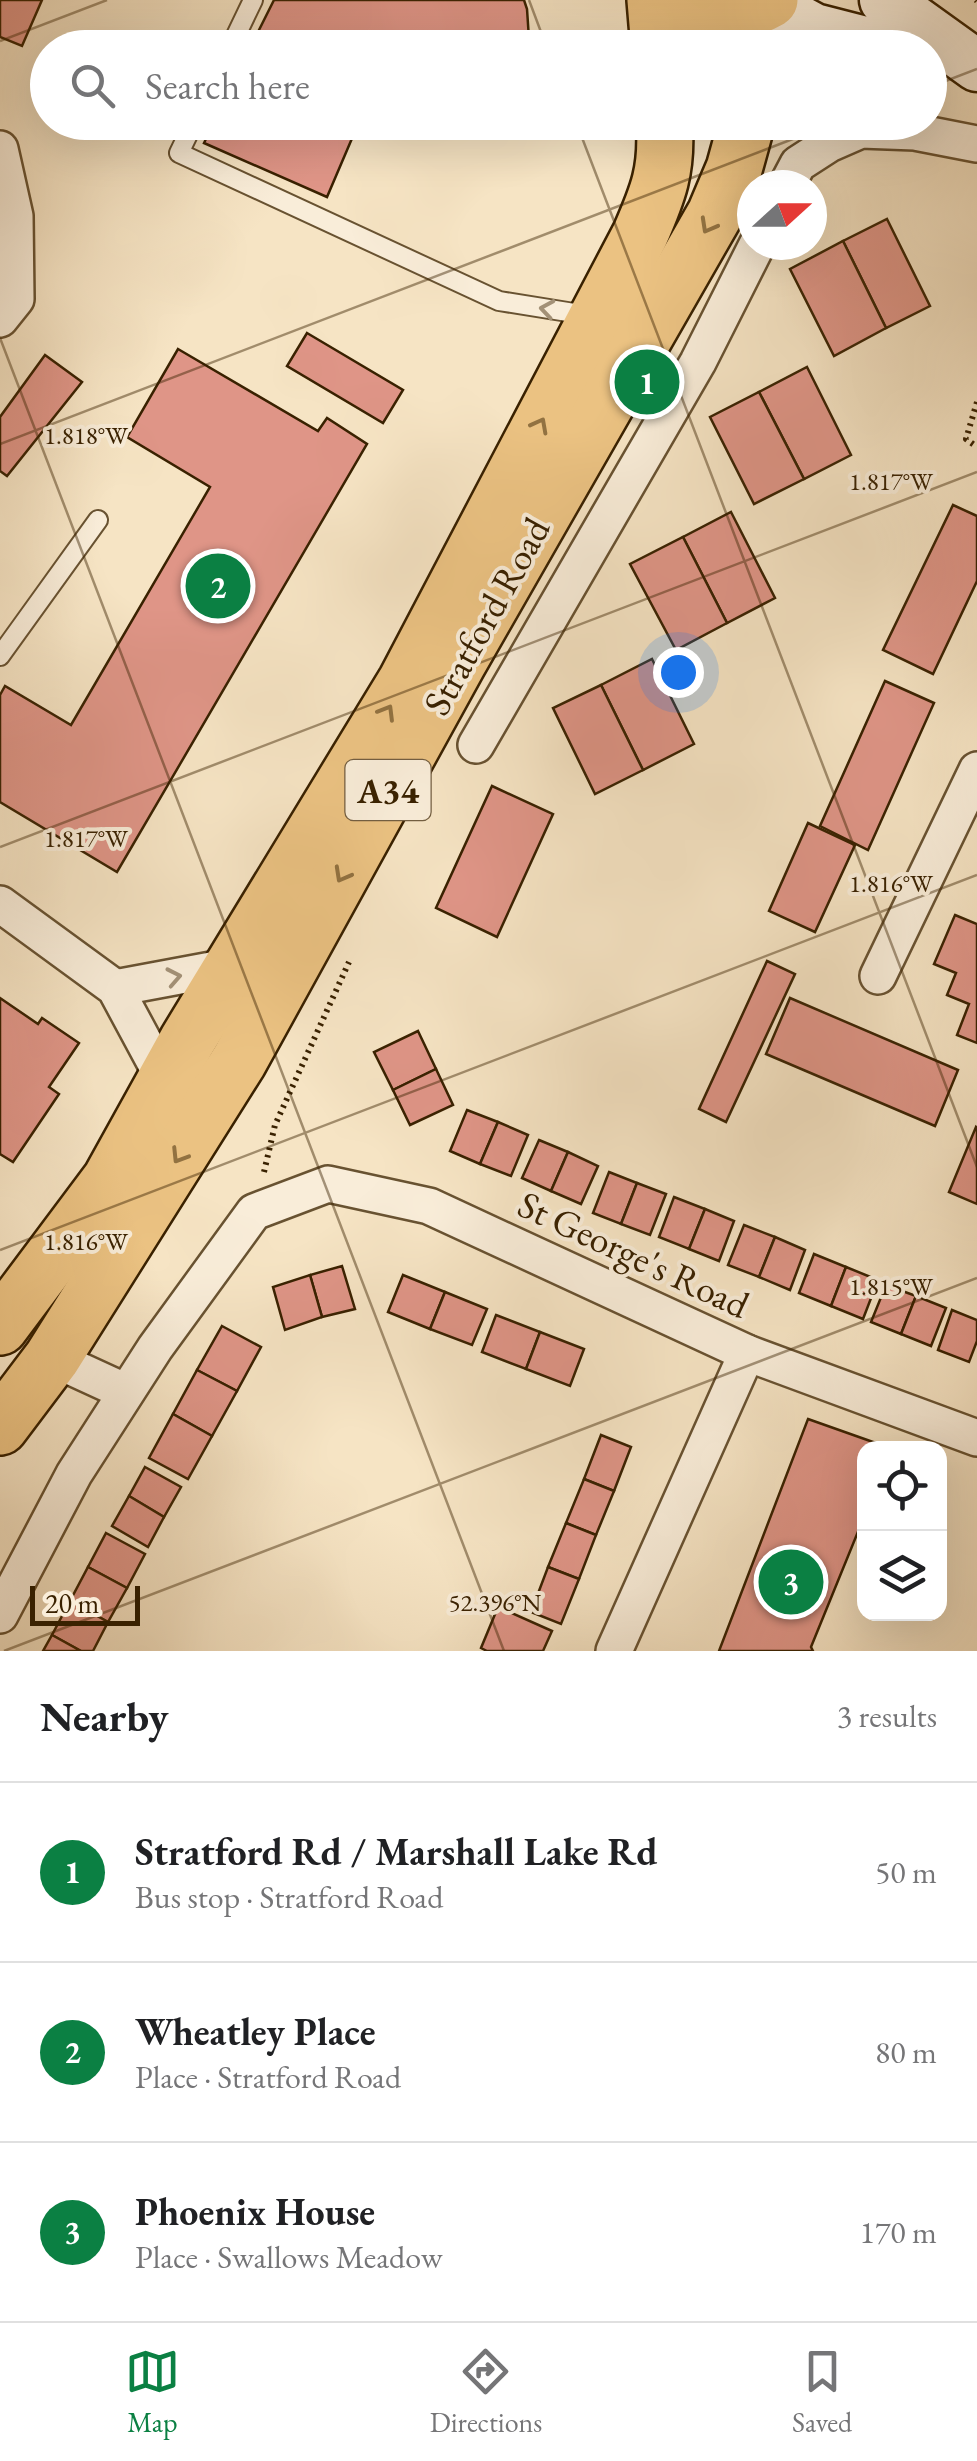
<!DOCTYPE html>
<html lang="en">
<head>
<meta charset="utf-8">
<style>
  :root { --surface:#fff; --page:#f6f6f6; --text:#202124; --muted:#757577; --line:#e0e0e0; --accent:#0b8043 }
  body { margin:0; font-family:"EB Garamond",serif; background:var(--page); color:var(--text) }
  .controls { position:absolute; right:30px; bottom:30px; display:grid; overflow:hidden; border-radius:20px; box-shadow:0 10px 40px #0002 }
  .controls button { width:90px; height:90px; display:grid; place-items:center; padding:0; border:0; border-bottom:2px solid var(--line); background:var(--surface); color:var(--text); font:50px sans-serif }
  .compass { position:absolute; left:737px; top:170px; width:90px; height:90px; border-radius:50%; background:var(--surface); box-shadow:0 10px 40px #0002; rotate:69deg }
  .scale { position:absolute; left:30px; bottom:25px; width:110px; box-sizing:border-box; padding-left:10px; border:5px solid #392100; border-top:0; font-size:28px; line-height:35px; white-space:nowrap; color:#392100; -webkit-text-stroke:8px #f9edd9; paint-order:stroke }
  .you { position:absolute; left:678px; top:672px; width:35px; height:35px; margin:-25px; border:8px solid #fff; border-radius:50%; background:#1a73e8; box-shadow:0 0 0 15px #1a73e833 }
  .badge { display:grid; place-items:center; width:65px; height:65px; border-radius:50%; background:var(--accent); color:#fff; font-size:32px; font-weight:700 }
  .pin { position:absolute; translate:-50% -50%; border:5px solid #fff; box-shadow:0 2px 10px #0006 }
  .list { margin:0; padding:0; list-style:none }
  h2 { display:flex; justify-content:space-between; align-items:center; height:130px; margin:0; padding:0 40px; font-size:42px }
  h2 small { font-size:32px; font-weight:400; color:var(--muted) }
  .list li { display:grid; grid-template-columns:65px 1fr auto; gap:30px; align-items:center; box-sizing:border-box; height:180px; padding:0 40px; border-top:2px solid var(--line) }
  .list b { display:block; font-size:38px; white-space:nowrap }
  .list p { margin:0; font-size:32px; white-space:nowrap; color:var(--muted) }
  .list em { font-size:32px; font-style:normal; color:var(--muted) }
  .icon { flex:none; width:55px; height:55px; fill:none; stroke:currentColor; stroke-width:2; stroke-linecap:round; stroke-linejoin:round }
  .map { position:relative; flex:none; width:977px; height:1651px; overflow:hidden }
  .search { position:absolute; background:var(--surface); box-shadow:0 10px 40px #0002; left:30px; right:30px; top:30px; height:110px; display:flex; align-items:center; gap:25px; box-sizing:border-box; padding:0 35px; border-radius:55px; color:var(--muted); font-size:38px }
  .sheet { height:670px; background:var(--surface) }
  nav { display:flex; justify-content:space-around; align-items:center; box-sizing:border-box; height:140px; border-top:2px solid var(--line); background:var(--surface); font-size:28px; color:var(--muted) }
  nav a { display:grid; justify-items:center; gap:5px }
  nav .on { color:var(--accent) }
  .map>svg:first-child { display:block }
  .building { fill:#df9587; stroke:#392100; stroke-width:2.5 }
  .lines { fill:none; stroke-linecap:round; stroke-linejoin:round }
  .service-casing { stroke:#685231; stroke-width:22 }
  .minor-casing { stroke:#685231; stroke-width:40 }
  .secondary-casing { stroke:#392100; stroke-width:55 }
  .trunk-casing { stroke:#392100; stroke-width:60 }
  .path { stroke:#392100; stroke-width:6; stroke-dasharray:2.5 5; stroke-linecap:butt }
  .service { stroke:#f9edd9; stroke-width:18 }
  .minor { stroke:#f9edd9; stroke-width:35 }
  .secondary { stroke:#f9edd9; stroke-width:50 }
  .trunk { stroke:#ebc282; stroke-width:55 }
  .oneway { stroke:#927241 }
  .oneway2 { stroke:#a39177 }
  .ticks { fill:none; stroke:#392100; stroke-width:2.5; stroke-opacity:0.45 }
  .labels { text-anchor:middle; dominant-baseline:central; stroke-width:8; stroke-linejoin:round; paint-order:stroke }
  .shield { fill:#f9edd9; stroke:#735e41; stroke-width:2.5 }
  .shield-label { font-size:35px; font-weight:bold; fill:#392100 }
  .street-label { font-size:38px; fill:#392100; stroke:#f9edd9 }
  .ticks-label { font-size:25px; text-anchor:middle; fill:#392100; stroke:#f9edd9; stroke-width:8; stroke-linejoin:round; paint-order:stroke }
</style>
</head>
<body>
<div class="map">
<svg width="977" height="1651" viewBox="0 0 977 1651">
  <rect width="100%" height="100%" fill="#f6e4c4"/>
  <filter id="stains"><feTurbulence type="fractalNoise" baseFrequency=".002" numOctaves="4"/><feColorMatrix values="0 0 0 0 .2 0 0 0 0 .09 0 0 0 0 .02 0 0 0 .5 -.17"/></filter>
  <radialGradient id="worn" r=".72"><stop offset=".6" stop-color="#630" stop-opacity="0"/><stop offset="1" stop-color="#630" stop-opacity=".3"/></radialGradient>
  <!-- building -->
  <g class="building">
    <path d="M0,0H42L22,46L0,37Z"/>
    <path d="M274,0H524L527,9L529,39L527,48H250Z"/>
    <path d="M214,122H359L327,197L204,143Z"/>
    <path d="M887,219L930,306L886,328L843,241Z"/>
    <path d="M843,241L886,328L834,356L790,269Z"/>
    <path d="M307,333L403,390L383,423L287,366Z"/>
    <path d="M178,349L318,431L327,418L367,444L117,872L0,802V695L5,686L71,725L210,487L127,437Z"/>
    <path d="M45,355L82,382L7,476L0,471V417Z"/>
    <path d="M807,367L851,455L804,479L759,392Z"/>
    <path d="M759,392L804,479L754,504L710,417Z"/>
    <path d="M953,505L977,516V581L933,674L883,650Z"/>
    <path d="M731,512L775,598L727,623L683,537Z"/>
    <path d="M683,537L727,623L676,650L630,564Z"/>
    <path d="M652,659L694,744L643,770L601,685Z"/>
    <path d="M885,681L934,703L868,850L820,826Z"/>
    <path d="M601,685L643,770L595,794L553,708Z"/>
    <path d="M492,786L553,814L497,937L436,908Z"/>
    <path d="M808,823L855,845L815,932L769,911Z"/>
    <path d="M955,915L977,924V1043L957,1035L969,1004L947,995L956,973L934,964Z"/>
    <path d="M767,961L795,974L726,1122L699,1109Z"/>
    <path d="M0,998L38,1024L42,1018L79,1043L49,1087L59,1094L13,1162L0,1154Z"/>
    <path d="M790,998L958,1070L935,1126L766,1054Z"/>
    <path d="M418,1031L436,1069L393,1090L374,1052Z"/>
    <path d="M436,1069L453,1105L410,1125L393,1090Z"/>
    <path d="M467,1110L498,1122L480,1164L450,1151Z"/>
    <path d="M498,1122L528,1135L511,1176L480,1164Z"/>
    <path d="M976,1127L977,1128V1204L949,1192Z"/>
    <path d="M539,1140L568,1152L551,1191L522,1178Z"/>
    <path d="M568,1152L598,1166L581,1204L551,1191Z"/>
    <path d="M609,1172L637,1183L621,1224L593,1213Z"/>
    <path d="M637,1183L666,1194L650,1235L621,1224Z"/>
    <path d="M674,1197L705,1209L689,1249L659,1237Z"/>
    <path d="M705,1209L734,1221L719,1261L689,1249Z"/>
    <path d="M744,1225L775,1237L759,1277L728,1265Z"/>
    <path d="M775,1237L805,1250L790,1290L759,1277Z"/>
    <path d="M814,1254L846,1267L831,1306L799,1293Z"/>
    <path d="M342,1266L355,1309L322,1317L310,1275Z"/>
    <path d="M846,1267L878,1280L863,1319L831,1306Z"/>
    <path d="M310,1275L322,1317L285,1330L273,1287Z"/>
    <path d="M403,1275L445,1292L430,1329L388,1312Z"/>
    <path d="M886,1285L916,1296L901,1334L871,1322Z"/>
    <path d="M445,1292L487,1309L472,1345L430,1329Z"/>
    <path d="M916,1296L946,1308L931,1346L901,1334Z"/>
    <path d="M952,1310L977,1320V1341L969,1362L938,1350Z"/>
    <path d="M496,1315L540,1332L526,1369L482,1352Z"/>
    <path d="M222,1326L261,1347L237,1391L197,1370Z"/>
    <path d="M540,1332L584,1349L570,1386L526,1369Z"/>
    <path d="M197,1370L237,1391L212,1436L173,1414Z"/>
    <path d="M173,1414L212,1436L188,1479L149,1458Z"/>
    <path d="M808,1419L890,1448H864V1517L811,1647L813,1651H719Z"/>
    <path d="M601,1435L631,1447L614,1491L584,1479Z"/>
    <path d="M145,1467L181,1487L164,1517L129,1496Z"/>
    <path d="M584,1479L614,1491L596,1535L566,1523Z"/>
    <path d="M129,1496L164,1517L148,1547L112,1526Z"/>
    <path d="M566,1523L596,1535L579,1579L548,1567Z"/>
    <path d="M106,1533L145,1554L127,1588L88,1567Z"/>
    <path d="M88,1567L127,1588L108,1622L70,1601Z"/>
    <path d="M548,1567L579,1579L561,1624L531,1612Z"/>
    <path d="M70,1601L108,1622L93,1651H81L52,1635Z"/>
    <path d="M498,1607L552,1631L543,1651H487L481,1648Z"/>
    <path d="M52,1635L81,1651H43Z"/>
  </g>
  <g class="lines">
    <defs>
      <g id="service">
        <path d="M230,48L253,0"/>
        <path d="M194,122L179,153L499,301L574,313L590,320"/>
        <path d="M0,656L98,520"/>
      </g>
      <g id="minor">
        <path d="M0,149L15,216L16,299L0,319"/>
        <path d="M787,185L798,164L829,144L861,130L915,132L977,144"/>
        <path d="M476,745L698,362L757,245"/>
        <path d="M0,904L115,988L165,1081"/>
        <path d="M878,976L977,770"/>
        <path d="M115,988L233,966"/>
        <path d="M52,1358L126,1392"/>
        <path d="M0,1615L74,1474L155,1348L254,1212L328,1184L429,1206L747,1353L977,1438"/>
        <path d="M614,1651L747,1353"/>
      </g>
      <g id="secondary">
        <path d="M885,0L977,66"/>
        <path d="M766,3L814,29L888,48"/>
      </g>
      <g id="trunk">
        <path d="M655,0L659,48"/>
        <path d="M682,0C713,13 741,17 770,0"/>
        <path d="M0,1327L110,1180L187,1041L406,681L640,235C658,194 668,169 664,122"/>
        <path d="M0,1427L52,1358L239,1061L458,663L715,214L734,169L747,122"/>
      </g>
    </defs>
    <!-- service casing -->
    <use href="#service" class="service-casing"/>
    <!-- minor casing -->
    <use href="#minor" class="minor-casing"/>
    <!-- secondary casing -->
    <use href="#secondary" class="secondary-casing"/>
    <!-- trunk casing -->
    <use href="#trunk" class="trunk-casing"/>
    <!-- path -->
    <g class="path">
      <path d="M976,0L977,1"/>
      <path d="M977,402L966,439L977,447"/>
      <path d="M264,1172L275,1125L349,962"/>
    </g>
    <!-- service -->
    <use href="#service" class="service"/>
    <!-- minor -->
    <use href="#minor" class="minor"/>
    <!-- secondary -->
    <use href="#secondary" class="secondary"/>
    <!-- trunk -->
    <use href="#trunk" class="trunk"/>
  </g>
  <!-- one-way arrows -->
  <defs><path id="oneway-chevron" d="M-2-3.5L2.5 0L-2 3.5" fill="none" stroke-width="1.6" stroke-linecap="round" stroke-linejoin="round" transform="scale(2.5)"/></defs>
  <g class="oneway">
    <use href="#oneway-chevron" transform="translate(708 226) rotate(119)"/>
    <use href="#oneway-chevron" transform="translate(540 425) rotate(-62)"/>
    <use href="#oneway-chevron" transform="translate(387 712) rotate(-59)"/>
    <use href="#oneway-chevron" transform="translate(342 875) rotate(119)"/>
    <use href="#oneway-chevron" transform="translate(179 1156) rotate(122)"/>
  </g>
  <g class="oneway2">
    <use href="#oneway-chevron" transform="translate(547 309) rotate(-171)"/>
    <use href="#oneway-chevron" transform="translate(174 977) rotate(-11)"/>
  </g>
  <!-- ticks -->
  <path class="ticks" d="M529,0L547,48M0,41L107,0M930,87L977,69M576,122L977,1167M0,338L504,1651M0,444L837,122M0,847L977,472M0,1250L977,875M4,1651L977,1278"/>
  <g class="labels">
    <!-- shield labels -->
    <rect class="shield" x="345.5" y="760" width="85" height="60" rx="8"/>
    <g class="shield-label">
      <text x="388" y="790">A34</text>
    </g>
    <!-- street labels -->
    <g class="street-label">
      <text transform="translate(486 616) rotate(-61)">Stratford Road</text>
      <text transform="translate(634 1254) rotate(25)">St George's Road</text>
    </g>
  </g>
  <g class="ticks-label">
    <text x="86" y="444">1.818°W</text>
    <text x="891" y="490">1.817°W</text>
    <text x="86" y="847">1.817°W</text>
    <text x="891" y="892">1.816°W</text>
    <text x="86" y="1250">1.816°W</text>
    <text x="891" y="1295">1.815°W</text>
    <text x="495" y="1611">52.396°N</text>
  </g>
  <rect width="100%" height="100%" filter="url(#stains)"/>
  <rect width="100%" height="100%" fill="url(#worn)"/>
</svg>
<div class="controls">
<button><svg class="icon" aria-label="locate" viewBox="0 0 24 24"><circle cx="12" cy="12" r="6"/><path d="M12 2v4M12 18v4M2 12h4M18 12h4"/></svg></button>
<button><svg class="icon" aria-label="layers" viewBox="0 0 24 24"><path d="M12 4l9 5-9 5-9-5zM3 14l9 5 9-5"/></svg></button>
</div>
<svg class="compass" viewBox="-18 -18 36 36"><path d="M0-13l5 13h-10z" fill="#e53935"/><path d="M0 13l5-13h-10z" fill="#757577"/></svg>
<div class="scale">20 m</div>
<div class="you"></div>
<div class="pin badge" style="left:647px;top:382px">1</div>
<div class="pin badge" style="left:218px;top:586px">2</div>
<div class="pin badge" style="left:791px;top:1582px">3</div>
<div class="search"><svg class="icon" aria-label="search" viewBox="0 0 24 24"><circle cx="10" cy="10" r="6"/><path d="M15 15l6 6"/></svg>Search here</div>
</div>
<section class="sheet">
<h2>Nearby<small>3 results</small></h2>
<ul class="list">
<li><span class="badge">1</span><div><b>Stratford Rd / Marshall Lake Rd</b><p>Bus stop · Stratford Road</p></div><em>50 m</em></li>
<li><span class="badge">2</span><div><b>Wheatley Place</b><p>Place · Stratford Road</p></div><em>80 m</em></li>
<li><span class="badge">3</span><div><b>Phoenix House</b><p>Place · Swallows Meadow</p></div><em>170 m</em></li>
</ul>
</section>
<nav>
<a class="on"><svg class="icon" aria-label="map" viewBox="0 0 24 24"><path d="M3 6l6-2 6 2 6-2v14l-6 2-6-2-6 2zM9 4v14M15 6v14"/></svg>Map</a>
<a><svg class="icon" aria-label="directions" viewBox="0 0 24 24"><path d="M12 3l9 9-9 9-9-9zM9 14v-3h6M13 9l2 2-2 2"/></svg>Directions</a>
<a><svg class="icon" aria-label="saved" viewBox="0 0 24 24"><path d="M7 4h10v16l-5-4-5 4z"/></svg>Saved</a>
</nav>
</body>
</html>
